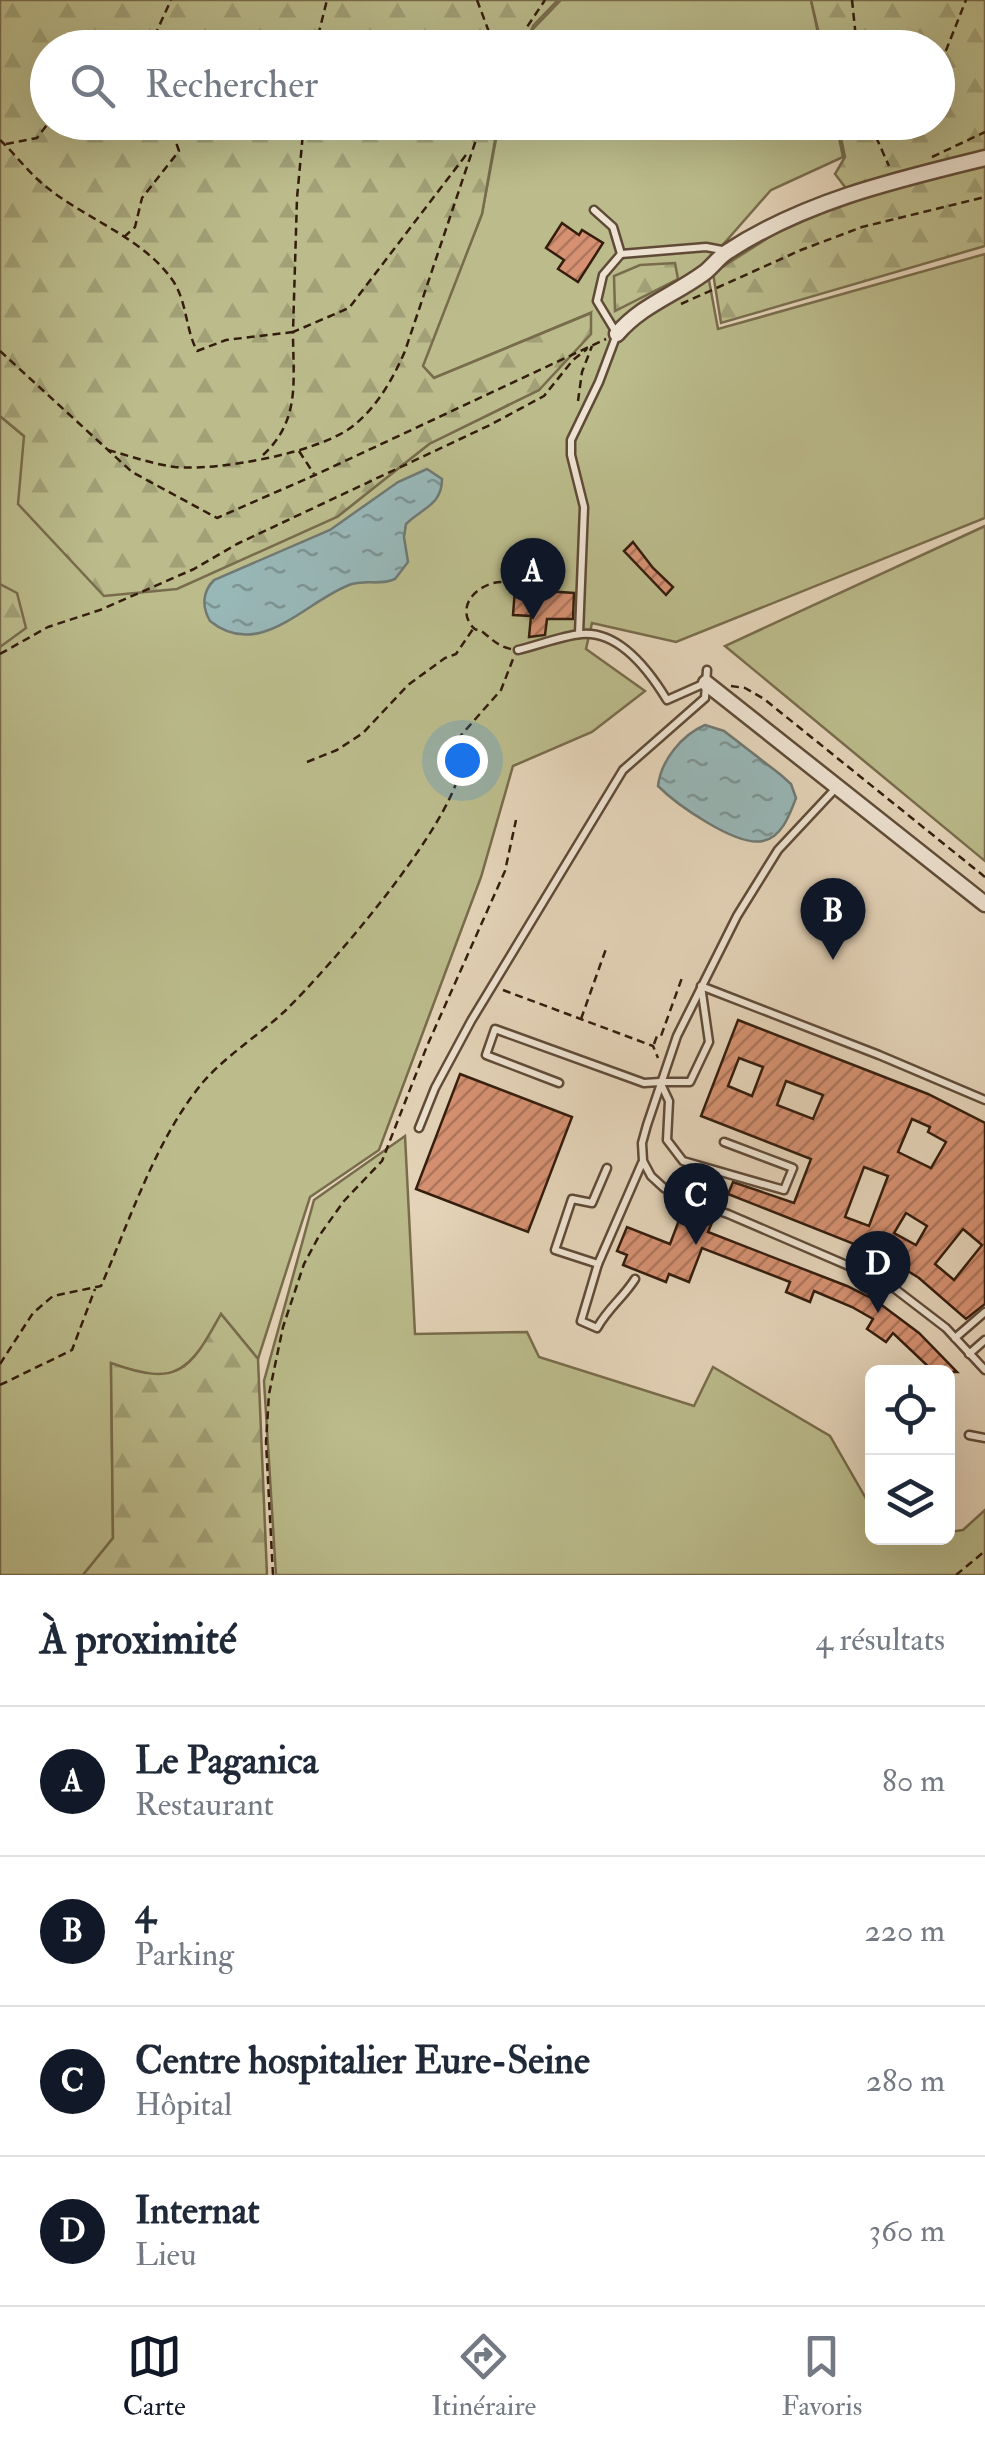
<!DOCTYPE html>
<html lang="fr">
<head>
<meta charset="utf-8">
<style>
  :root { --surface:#fff; --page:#f6f6f7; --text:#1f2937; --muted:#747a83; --line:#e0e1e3; --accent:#111827 }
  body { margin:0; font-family:"IM FELL Double Pica",serif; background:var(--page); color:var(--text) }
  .controls { position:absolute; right:30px; bottom:30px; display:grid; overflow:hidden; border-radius:15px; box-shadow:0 10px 40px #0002 }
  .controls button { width:90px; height:90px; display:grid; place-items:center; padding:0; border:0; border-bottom:2px solid var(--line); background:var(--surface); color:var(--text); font:50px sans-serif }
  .you { position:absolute; left:462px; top:760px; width:35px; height:35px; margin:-25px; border:8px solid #fff; border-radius:50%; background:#1a73e8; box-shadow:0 0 0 15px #1a73e833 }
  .badge { display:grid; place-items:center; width:65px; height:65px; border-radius:50%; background:var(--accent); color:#fff; font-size:32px; font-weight:700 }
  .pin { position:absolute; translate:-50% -82px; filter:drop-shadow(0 2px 5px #0008) }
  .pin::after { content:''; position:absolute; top:52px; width:35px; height:30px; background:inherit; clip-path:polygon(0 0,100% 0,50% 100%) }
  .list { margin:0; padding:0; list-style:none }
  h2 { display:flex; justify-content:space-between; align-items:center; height:130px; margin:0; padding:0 40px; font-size:42px }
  h2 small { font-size:32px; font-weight:400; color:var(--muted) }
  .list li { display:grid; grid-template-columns:65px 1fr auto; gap:30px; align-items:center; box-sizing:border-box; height:150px; padding:0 40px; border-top:2px solid var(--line) }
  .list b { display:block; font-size:38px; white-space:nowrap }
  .list p { margin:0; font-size:32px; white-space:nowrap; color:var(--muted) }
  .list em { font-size:32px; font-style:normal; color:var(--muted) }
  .icon { flex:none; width:55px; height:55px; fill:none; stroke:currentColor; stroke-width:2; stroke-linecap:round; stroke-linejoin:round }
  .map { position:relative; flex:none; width:985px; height:1575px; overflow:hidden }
  .search { position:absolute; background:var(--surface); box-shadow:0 10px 40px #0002; left:30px; right:30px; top:30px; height:110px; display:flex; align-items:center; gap:25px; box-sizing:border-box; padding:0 35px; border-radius:55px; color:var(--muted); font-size:38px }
  .sheet { height:730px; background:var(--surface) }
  nav { display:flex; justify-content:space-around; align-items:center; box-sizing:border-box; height:140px; border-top:2px solid var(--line); background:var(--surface); font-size:28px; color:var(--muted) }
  nav a { display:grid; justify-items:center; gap:5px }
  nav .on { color:var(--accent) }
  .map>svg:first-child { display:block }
  .grass { fill:#bbbb8b; stroke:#786c4c; stroke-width:2.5 }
  .forest { fill:url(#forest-firs); stroke:#786c4c; stroke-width:2.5 }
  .water { fill:url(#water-ripples); stroke:#707973; stroke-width:2.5 }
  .building { fill:url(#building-hatch); stroke:#341d0d; stroke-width:2.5; fill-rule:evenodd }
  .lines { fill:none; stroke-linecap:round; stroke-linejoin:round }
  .lane-casing { stroke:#604b38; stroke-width:11 }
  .street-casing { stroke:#604b38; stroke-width:19 }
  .path { stroke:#341d0d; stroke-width:2.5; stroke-dasharray:8 5; stroke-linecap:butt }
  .lane { stroke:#eee3d2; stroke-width:6 }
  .street { stroke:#eee3d2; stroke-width:14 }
</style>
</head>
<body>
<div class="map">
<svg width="985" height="1575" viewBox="0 0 985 1575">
  <defs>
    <pattern id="forest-firs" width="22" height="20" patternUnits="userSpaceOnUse" patternTransform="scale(2.5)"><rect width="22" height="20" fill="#bbbb8b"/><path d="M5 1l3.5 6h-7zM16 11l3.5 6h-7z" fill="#a1a077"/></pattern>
    <pattern id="water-ripples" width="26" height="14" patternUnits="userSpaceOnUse" patternTransform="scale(2.5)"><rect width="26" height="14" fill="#98b7b7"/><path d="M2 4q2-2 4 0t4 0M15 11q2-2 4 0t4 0" fill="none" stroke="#7d9493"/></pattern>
    <pattern id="building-hatch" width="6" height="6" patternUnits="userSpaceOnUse" patternTransform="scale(2.5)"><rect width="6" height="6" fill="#d69172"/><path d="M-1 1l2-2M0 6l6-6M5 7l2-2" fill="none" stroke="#ae765c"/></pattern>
  </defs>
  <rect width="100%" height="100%" fill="#e5d4b9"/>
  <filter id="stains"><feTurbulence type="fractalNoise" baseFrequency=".002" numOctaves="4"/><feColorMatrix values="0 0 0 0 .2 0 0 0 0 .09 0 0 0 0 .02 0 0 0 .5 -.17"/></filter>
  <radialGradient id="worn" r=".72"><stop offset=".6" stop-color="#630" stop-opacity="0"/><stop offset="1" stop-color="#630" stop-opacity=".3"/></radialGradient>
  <!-- grass -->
  <g class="grass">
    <path d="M561,0H811L821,47H526L533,29Z"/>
    <path d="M499,123H836L843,157L771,190L706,264L718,329L985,254V518L676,642L592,623L586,649L645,691L592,732L513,766L481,877L379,1150L310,1197L258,1359L221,1314C203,1346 187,1382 143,1374C132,1372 121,1367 111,1364L113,1538L83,1575H0V416L24,436L337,517L429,444L539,390L590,313L434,378L422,366L482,214Z"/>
    <path d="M985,526V861L725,646Z"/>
    <path d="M405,1136L415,1334L527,1332L539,1357L694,1406L713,1367L830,1436L872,1509V1538H948V1532L963,1530L985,1510V1575H276L264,1381L314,1200Z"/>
  </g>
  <!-- forest -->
  <g class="forest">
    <path d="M0,0H558L533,26L525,47L48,48V122L498,123L482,214L423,366L434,378L591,313V334L539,390L429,444L337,517L177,589L104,596L18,504L24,436L0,416Z"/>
    <path d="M811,0H985V246L721,323L713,273L785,227L855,200L835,174L845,157L838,123L938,122V48L822,47Z"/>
    <path d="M675,263L678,279L615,311L614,276L640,265Z"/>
    <path d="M0,584L17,593L26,628L0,647Z"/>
    <path d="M221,1314L258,1359L267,1575H83L113,1538L111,1363C178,1387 189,1372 221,1314Z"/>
  </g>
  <!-- water -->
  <g class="water">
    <path d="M427,469L442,479C442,505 422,508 406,524L404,537L408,562L395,579C380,586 365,579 349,585C305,602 259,661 210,621C202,607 202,592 214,580L330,530L398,482Z"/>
    <path d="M705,725L724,731L781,775L791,784L796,798C790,814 782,837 763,841C736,847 676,804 658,786C661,760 682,735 705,725Z"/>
  </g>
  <!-- building -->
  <g class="building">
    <path d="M562,223L579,235L582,230L603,243L578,282L558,269L564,260L546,248Z"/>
    <path d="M633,542L653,568L673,587L666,595L624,551Z"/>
    <path d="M515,589L574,593L573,619H547L545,635L529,637L531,616L513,615Z"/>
    <path d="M738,1020L928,1094L985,1123V1304L966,1319L919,1278L882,1255L728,1194L733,1182L794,1203L811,1159L701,1116ZM739,1058L763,1067L752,1096L728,1086ZM786,1081L823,1095L813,1119L777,1105ZM912,1119L930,1127L928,1132L946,1142L931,1168L898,1152ZM864,1167L888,1176L869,1226L845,1217ZM906,1213L927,1226L916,1245L894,1233ZM963,1229L982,1245L954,1280L935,1264Z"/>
    <path d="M460,1074L572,1117L528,1232L416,1189Z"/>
    <path d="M684,1207L714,1218L708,1232L847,1286L875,1300L919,1333L957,1372H934L893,1333L886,1342L867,1329L873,1319L852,1307L814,1291L810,1302L786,1292L790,1282L702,1248L689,1282L669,1274L666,1282L623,1265L627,1255L617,1251L627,1227L670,1244Z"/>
  </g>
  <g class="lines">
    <defs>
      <g id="lane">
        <path d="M594,210L613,227L621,254L706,247L727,251"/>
        <path d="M579,634L584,507L571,455V440L599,382L617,334L597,301L603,275L621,254"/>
        <path d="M518,650C539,645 561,636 581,634C620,630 650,672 667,700L703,684"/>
        <path d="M836,788L778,850L737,916L677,1036L647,1125L642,1143L643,1161L651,1176L664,1188L680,1197L728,1214L886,1282L946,1328L985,1370"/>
        <path d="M660,1082H690L709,1042L701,986L879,1055L985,1100"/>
        <path d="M559,1083L486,1055L495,1029L644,1083L660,1082L669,1101L667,1140L683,1161L784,1190L793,1168L724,1142"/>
        <path d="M419,1128L435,1088L471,1021L623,770L705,698L707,670"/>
        <path d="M598,1264L555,1250L572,1199L592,1203L607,1168"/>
        <path d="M635,1279C623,1298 609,1307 597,1328L581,1321L598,1264L642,1163"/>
        <path d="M955,1338L985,1312"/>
        <path d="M969,1354L985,1340"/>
        <path d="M969,1435L985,1438"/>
      </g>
      <g id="street">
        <path d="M617,334C642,305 674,295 704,273C712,267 718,258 727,252C805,201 895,180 985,158"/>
        <path d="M706,683L985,904"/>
      </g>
    </defs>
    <!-- lane casing -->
    <use href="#lane" class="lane-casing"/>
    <!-- street casing -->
    <use href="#street" class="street-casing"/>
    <!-- path -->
    <g class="path">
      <path d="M477,0L495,48"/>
      <path d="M852,0L857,48"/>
      <path d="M149,48L171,0"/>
      <path d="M315,48L327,0"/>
      <path d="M513,48L545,0"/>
      <path d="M938,115L944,79L943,58L966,0"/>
      <path d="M869,122L878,137C900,139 915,140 931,122"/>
      <path d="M876,137L889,166"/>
      <path d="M0,140C15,154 28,172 44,185C84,219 146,238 175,284C187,305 186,330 197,351L226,340L293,332L297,198L304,122"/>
      <path d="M6,144L37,138L49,122"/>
      <path d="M932,157L985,132"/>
      <path d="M124,237L135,227L142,198L179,151L169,122"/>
      <path d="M681,304L801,250L862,227L985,197"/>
      <path d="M0,351L132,472L217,518L315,475L606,339"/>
      <path d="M578,401L582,372L592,346"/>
      <path d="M108,450C130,456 152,464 175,467C218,471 319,453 353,426C377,407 393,379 405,351L482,122"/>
      <path d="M299,451L314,474"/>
      <path d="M263,455C301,420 293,380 293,332L349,308L469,151"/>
      <path d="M511,649C498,646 494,641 484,633C476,627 477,633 471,625C454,601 487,577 509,583L513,590"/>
      <path d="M0,654L48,627L100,610L194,569L237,544L490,425L544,396L573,360L587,349"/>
      <path d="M731,686L745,688L764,699L985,877"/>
      <path d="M307,762L337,750L363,733L408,685L445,658L456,654L473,629"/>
      <path d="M503,990L653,1046L658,1058"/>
      <path d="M581,1019L607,946"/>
      <path d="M654,1044L657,1036H661L683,975"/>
      <path d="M0,1364L33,1313L53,1296L101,1286C131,1218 156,1138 204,1081C227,1055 259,1035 285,1011C328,969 465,813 462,755C462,754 457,742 456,741L501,690L513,659"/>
      <path d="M0,1385L72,1350L95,1289"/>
      <path d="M273,1575L266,1442L269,1394L283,1327L304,1264L319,1236L344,1201L382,1161L427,1046L505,871L516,820"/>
      <path d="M956,1575L985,1551"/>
    </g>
    <!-- lane -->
    <use href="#lane" class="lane"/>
    <!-- street -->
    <use href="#street" class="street"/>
  </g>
  <rect width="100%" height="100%" filter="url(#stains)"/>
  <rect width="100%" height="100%" fill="url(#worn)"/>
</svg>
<div class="controls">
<button><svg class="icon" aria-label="locate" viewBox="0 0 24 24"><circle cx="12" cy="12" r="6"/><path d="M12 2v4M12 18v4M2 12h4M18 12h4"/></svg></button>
<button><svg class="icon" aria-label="layers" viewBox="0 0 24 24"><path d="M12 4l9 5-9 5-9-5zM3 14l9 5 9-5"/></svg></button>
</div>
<div class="you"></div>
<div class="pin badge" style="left:533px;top:620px">A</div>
<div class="pin badge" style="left:833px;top:960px">B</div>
<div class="pin badge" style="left:696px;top:1245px">C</div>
<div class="pin badge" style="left:878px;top:1313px">D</div>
<div class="search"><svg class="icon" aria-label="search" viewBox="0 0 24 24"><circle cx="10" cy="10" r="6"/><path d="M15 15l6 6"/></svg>Rechercher</div>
</div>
<section class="sheet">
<h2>À proximité<small>4 résultats</small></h2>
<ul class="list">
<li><span class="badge">A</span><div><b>Le Paganica</b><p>Restaurant</p></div><em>80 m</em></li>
<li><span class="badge">B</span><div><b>4</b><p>Parking</p></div><em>220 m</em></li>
<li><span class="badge">C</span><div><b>Centre hospitalier Eure-Seine</b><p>Hôpital</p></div><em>280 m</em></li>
<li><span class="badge">D</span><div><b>Internat</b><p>Lieu</p></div><em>360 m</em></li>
</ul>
</section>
<nav>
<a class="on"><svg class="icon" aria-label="map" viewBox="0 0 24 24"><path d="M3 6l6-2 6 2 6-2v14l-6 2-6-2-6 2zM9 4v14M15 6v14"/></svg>Carte</a>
<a><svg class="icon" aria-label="directions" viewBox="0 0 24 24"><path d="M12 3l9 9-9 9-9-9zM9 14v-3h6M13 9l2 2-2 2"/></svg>Itinéraire</a>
<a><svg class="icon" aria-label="saved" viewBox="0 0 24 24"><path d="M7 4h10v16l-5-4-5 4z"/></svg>Favoris</a>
</nav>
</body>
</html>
